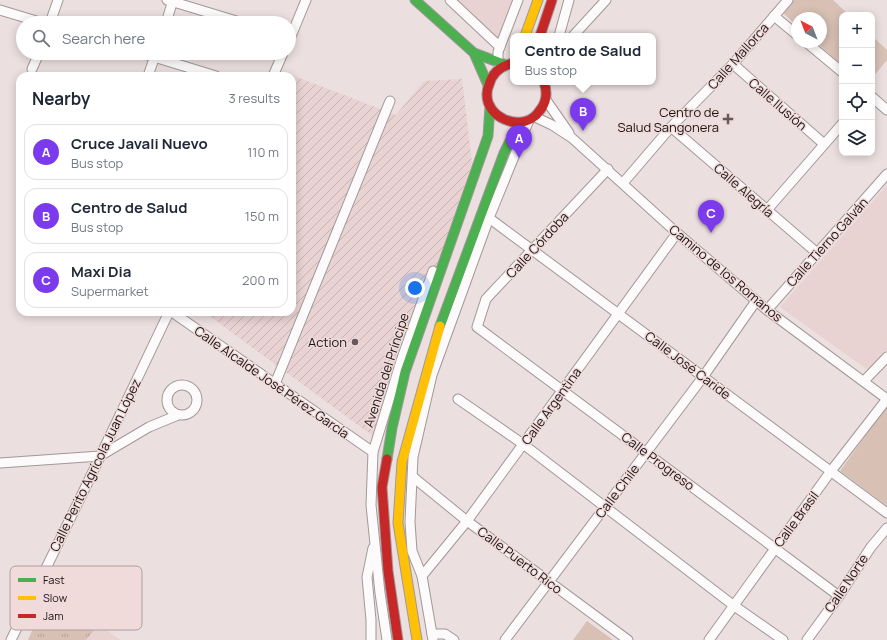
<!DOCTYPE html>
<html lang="en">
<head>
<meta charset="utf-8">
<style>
  :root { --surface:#fff; --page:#f6f6f7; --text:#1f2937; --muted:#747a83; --line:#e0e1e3; --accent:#7c3aed }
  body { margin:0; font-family:Manrope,sans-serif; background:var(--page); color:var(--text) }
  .controls { position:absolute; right:12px; top:12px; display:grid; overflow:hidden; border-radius:8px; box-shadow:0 2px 10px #0003 }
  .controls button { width:36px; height:36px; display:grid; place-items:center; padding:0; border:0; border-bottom:1px solid var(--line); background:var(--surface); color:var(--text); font:20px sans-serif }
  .compass { position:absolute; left:791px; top:12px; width:36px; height:36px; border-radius:50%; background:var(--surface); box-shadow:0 2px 10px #0003; rotate:318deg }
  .you { position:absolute; left:415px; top:288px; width:14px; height:14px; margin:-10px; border:3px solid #fff; border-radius:50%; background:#1a73e8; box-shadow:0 0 0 6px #1a73e833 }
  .badge { display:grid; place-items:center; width:26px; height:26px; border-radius:50%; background:var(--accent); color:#fff; font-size:13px; font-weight:700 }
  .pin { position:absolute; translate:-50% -33px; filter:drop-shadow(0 1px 2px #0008) }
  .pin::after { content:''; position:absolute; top:21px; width:14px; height:12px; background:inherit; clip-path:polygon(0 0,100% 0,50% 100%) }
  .popup { position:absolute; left:510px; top:33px; width:146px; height:52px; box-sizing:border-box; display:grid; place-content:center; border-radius:8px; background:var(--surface); filter:drop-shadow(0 1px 3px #0005); font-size:13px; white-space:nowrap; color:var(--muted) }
  .popup b { font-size:15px; color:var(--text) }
  .popup::after { content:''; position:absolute; left:50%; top:100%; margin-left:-8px; border:8px solid transparent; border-top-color:var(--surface) }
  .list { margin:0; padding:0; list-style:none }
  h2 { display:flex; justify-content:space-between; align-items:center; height:52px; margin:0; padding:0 16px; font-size:17px }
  h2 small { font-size:13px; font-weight:400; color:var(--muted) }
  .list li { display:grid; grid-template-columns:26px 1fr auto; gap:12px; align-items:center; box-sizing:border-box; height:56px; margin:0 8px 8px; padding:0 8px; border:1px solid var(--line); border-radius:12px }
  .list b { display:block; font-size:15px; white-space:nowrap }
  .list p { margin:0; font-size:13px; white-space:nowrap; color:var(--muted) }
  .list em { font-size:13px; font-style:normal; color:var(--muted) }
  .icon { flex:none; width:22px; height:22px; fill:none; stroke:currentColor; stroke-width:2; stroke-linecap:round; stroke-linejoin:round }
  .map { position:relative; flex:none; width:887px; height:640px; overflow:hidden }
  .search { position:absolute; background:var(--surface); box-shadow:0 2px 10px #0003; left:16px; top:16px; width:280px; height:44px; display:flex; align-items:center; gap:10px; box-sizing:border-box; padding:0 14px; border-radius:22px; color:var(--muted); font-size:15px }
  .panel { position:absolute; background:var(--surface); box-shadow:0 2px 10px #0003; left:16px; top:72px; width:280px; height:244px; border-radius:12px }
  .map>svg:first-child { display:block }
  .built { fill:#e8d2d2 }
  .industrial { fill:url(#industrial-furrows) }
  .grass { fill:url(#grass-tufts) }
  .green { fill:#d8c0b4 }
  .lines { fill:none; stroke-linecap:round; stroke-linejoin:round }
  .street-casing { stroke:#a19899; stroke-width:11 }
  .fast-casing { stroke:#a19899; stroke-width:11 }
  .slow-casing { stroke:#a19899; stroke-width:11 }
  .jam-casing { stroke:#a19899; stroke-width:11 }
  .street { stroke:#fcfafa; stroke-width:9 }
  .fast { stroke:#4caf50; stroke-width:9 }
  .slow { stroke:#ffc107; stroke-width:9 }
  .jam { stroke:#c62828; stroke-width:9 }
  .poi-dot { fill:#635a5a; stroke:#f0dada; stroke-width:1.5 }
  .labels { text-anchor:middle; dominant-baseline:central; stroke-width:3; stroke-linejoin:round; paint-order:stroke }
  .street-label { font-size:13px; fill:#1a1313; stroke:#f0dada }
  .poi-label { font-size:13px; fill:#1a1313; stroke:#f0dada; text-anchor:end }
  .key { fill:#f0dada; stroke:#b09e9e; stroke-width:1 }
  .key-label { font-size:11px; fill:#1a1313 }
</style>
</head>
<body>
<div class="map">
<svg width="887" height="640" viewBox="0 0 887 640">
  <defs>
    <pattern id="industrial-furrows" width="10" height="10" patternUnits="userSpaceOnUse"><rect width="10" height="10" fill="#e8d2d2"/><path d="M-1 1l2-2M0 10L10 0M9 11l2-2" fill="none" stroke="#c6b3b3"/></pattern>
    <pattern id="grass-tufts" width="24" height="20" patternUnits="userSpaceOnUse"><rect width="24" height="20" fill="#d8c0b4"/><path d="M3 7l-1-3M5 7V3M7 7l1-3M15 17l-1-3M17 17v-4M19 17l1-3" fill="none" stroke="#b9a49a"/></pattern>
  </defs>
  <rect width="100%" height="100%" fill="#ebdfdf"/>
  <!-- built -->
  <g class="built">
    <path d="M450,0H514L498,45Z"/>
    <path d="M887,185V350L868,370L780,307Z"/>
    <path d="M99,624L120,640H86Z"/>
  </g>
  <!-- industrial -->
  <path class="industrial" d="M276,69L396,115L424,81L462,79L472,163L377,439L204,312H292V76H273Z"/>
  <!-- grass -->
  <path class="grass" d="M50,589L99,624L86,640H28Z"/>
  <!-- green -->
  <g class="green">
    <path d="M793,0H833L849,15H842V65L816,42H821V18H797V26L782,12Z"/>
    <path d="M872,36L887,50V60L872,78Z"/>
    <path d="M886,407L887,408V506L840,471Z"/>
    <path d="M587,621L613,640H573Z"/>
  </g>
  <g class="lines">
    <defs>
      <g id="street">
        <path d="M167,0L243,23"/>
        <path d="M450,0L500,47"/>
        <path d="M0,10L43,23"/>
        <path d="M774,16L797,35"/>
        <path d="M50,23L58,0"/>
        <path d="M166,23L173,0"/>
        <path d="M559,36L569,0"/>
        <path d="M573,36L606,0"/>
        <path d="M289,41L306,0"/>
        <path d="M806,42L842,72"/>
        <path d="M141,53L216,76"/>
        <path d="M498,63V52L518,0"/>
        <path d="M733,64L824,144"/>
        <path d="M32,69L39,53"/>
        <path d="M148,76L156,53"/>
        <path d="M273,76L283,53"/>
        <path d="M872,97L887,110"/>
        <path d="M546,100L569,133"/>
        <path d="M535,117L552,125L572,138L677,233L767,310L887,399"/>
        <path d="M671,127L817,253"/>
        <path d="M608,169L486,299L477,327L839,596"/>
        <path d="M623,183L671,127L733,64L788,0"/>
        <path d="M767,210L842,124"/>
        <path d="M489,218L887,513"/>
        <path d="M767,310L887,174"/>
        <path d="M172,312L373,452"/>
        <path d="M864,381L887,357"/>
        <path d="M275,384L390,101"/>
        <circle cx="182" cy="400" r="15"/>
        <path d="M458,399L523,444L733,605L783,640"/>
        <path d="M0,463L100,456L149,427L178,415"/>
        <path d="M413,477L467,521L628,640"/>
        <path d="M422,576L467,521L677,233"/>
        <path d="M432,634H445L454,640"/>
        <path d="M11,640L88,482L169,312"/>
        <path d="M371,640V620L367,577L373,548"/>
        <path d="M387,640L380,593L371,505L373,452L401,361L433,271"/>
        <path d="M433,640L422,576L412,551L410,522L413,457L432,375L489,218L529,120"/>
        <path d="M505,640L703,377L756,301"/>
        <path d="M709,640L831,471L887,399"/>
        <path d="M807,640L839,596L871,547L887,528"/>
      </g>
      <g id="fast">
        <path d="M415,0L474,53L506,65"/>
        <path d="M474,53L488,85"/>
        <path d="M440,326L504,153L519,123"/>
        <path d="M387,459L392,428L405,372L488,136L490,106"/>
      </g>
      <g id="slow">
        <path d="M525,36L538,0"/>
        <path d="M417,640L398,523L402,462L440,326"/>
      </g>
      <g id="jam">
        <path d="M540,36L552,0"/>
        <path d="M513,63C501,66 492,72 489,85C488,87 487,91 487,94C486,117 518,131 535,116C538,114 539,111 541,109C547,101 547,91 544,82"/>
        <path d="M387,459L382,487L388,571L398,640"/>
      </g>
    </defs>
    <!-- street casing -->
    <use href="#street" class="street-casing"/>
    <!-- fast casing -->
    <use href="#fast" class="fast-casing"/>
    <!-- slow casing -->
    <use href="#slow" class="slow-casing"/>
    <!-- jam casing -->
    <use href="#jam" class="jam-casing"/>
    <!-- street -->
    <use href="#street" class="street"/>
    <!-- fast -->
    <use href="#fast" class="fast"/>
    <!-- slow -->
    <use href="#slow" class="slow"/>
    <!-- jam -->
    <use href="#jam" class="jam"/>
  </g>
  <!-- markers -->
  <g class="poi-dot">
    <path d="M726 113h4v4h4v4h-4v4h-4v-4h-4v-4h4z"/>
    <circle cx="355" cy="342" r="4"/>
  </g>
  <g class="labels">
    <!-- street labels -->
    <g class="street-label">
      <text transform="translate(738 56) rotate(-48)">Calle Mallorca</text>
      <text transform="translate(778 104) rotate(41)">Calle Ilusión</text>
      <text transform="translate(744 190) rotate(41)">Calle Alegría</text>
      <text transform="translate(827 242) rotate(-48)">Calle Tierno Galván</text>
      <text transform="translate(537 245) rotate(-47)">Calle Córdoba</text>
      <text transform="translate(726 273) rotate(40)">Camino de los Romanos</text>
      <text transform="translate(688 365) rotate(37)">Calle José Caride</text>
      <text transform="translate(386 370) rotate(-72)">Avenida del Príncipe</text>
      <text transform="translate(272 382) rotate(35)">Calle Alcalde José Pérez García</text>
      <text transform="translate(551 406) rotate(-54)">Calle Argentina</text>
      <text transform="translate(658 461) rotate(37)">Calle Progreso</text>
      <text transform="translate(95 465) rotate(-64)">Calle Perito Agrícola Juan López</text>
      <text transform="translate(617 491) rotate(-53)">Calle Chile</text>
      <text transform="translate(796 519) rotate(-54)">Calle Brasil</text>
      <text transform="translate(520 560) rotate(37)">Calle Puerto Rico</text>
      <text transform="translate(846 583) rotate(-56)">Calle Norte</text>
    </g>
    <!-- poi labels -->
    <g class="poi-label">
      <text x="719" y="112">Centro de<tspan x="719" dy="15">Salud Sangonera</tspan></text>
      <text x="347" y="342">Action</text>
    </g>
  </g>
  <!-- legend -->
  <rect x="10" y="566" width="132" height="64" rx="6" class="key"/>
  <rect x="18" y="578" width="18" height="4" fill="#4caf50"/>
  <rect x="18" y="596" width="18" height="4" fill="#ffc107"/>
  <rect x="18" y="614" width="18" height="4" fill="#c62828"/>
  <g class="key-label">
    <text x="43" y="584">Fast</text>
    <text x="43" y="602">Slow</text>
    <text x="43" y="620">Jam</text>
  </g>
</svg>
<div class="controls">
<button>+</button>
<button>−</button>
<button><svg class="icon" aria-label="locate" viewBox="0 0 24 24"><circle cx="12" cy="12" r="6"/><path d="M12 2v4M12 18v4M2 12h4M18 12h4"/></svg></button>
<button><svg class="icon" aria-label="layers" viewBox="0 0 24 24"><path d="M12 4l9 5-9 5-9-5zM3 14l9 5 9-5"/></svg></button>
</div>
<svg class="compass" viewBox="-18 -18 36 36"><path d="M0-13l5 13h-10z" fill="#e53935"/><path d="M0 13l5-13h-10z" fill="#747a83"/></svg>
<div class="you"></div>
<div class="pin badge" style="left:519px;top:158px">A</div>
<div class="pin badge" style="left:583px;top:131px">B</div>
<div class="popup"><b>Centro de Salud</b>Bus stop</div>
<div class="pin badge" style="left:711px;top:233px">C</div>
<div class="search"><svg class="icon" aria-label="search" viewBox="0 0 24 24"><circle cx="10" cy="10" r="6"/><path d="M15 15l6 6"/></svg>Search here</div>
<section class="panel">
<h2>Nearby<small>3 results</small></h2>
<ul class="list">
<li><span class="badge">A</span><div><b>Cruce Javali Nuevo</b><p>Bus stop</p></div><em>110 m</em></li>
<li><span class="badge">B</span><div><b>Centro de Salud</b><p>Bus stop</p></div><em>150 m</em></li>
<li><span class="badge">C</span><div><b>Maxi Dia</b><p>Supermarket</p></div><em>200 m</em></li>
</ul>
</section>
</div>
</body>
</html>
